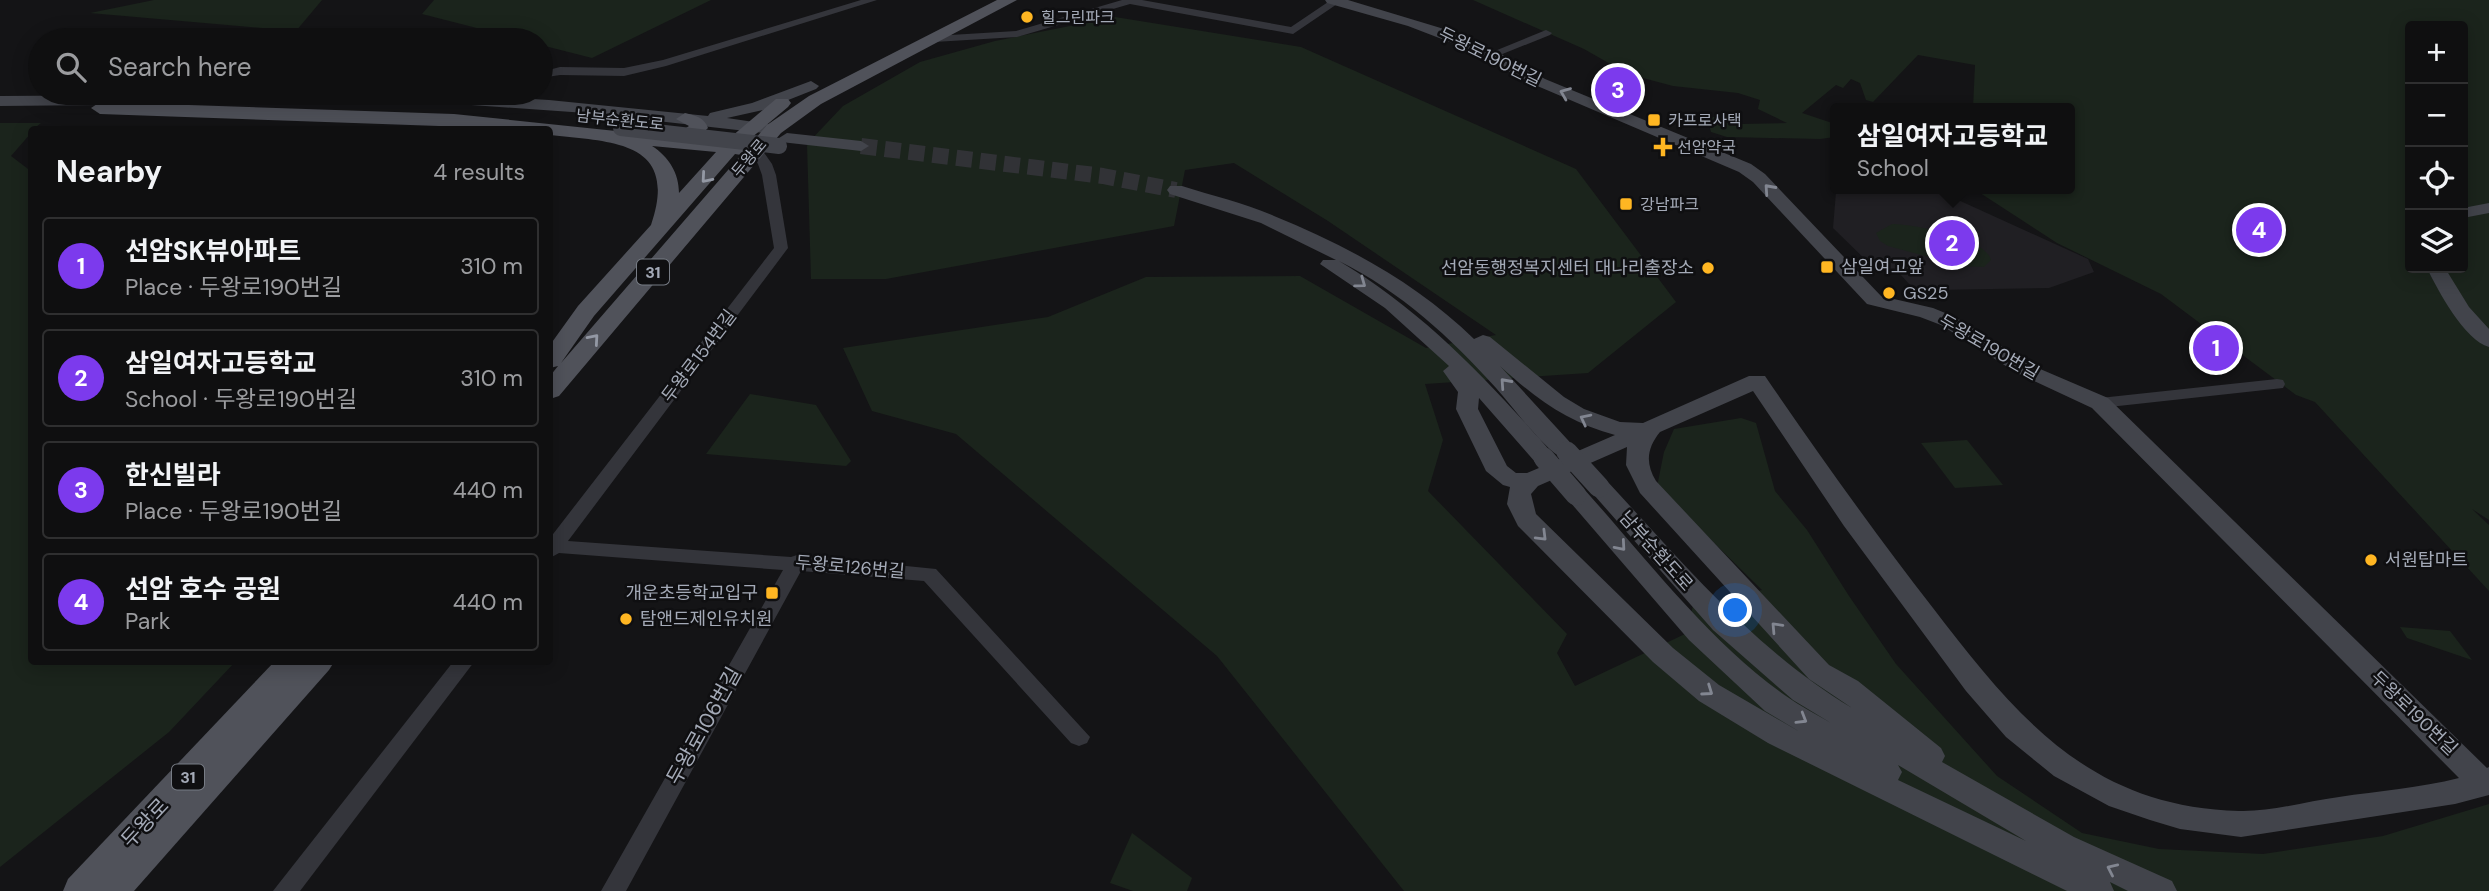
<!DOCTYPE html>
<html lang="en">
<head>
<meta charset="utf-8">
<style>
  :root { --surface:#0f0f10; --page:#181819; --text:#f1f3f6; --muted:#9b9c9f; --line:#2f2f30; --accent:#7c3aed }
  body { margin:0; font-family:"DM Sans","Noto Sans KR",sans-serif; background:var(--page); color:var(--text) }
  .controls { position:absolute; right:21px; top:21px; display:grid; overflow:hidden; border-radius:7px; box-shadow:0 4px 18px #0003 }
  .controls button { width:63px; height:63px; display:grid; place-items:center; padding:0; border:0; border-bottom:2px solid var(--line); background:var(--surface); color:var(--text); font:35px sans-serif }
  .you { position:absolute; left:1736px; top:611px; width:24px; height:24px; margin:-18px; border:5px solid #fff; border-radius:50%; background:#1a73e8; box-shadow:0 0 0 10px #1a73e833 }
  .badge { display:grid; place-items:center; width:46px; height:46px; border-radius:50%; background:var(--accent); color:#fff; font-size:23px; font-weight:700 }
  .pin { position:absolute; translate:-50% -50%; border:4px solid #fff; box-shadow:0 2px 7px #0006 }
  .popup { position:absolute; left:1830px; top:103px; width:245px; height:91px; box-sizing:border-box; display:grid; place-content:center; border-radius:7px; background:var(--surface); filter:drop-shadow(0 2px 5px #0005); font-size:23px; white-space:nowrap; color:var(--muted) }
  .popup b { font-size:26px; color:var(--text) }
  .popup::after { content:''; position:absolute; left:50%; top:100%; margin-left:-14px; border:14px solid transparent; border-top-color:var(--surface) }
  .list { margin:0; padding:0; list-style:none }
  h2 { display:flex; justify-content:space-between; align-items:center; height:91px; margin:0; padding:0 28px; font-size:30px }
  h2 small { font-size:23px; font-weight:400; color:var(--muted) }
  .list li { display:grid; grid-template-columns:46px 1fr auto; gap:21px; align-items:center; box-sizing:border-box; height:98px; margin:0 14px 14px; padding:0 14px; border:2px solid var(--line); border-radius:7px }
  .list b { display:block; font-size:26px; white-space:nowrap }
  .list p { margin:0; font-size:23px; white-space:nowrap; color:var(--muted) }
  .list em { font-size:23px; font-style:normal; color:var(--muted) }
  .icon { flex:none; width:38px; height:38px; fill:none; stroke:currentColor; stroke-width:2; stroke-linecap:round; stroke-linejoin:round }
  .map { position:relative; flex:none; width:2489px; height:891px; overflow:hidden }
  .search { position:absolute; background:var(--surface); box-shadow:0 4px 18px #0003; left:28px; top:28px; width:525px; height:77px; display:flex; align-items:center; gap:18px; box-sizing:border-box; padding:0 24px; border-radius:38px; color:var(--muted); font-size:26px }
  .panel { position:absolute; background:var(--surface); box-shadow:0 4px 18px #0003; left:28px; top:126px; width:525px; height:539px; border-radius:7px }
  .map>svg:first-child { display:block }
  .built { fill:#201f23 }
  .green { fill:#1b241c; fill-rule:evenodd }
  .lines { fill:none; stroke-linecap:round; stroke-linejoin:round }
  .secondary-tunnel { stroke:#313236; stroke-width:16; stroke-dasharray:16 8; stroke-linecap:butt }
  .street { fill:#34353b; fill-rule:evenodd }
  .secondary { fill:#42444b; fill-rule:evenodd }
  .primary { fill:#50525a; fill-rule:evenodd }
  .secondary-bridge-far1 { stroke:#42444b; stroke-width:16 }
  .secondary-bridge { stroke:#42444b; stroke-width:21 }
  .oneway { stroke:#828691 }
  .oneway2 { stroke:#9398a4 }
  .poi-dot { fill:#ffb622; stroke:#0f0f11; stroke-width:2.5 }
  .labels { text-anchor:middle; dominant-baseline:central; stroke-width:5; stroke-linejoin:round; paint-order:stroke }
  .far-poi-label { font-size:16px; fill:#a4aab7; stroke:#0f0f11; text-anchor:start }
  .far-street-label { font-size:16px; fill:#a4aab7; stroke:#0f0f11 }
  .shield { fill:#0f0f11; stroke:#777c85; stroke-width:2 }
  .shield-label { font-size:16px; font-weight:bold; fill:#a4aab7 }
  .street-label { font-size:18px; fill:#a4aab7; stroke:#0f0f11 }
  .poi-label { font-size:18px; fill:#a4aab7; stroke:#0f0f11; text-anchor:start }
  .near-street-label { font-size:21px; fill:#a4aab7; stroke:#0f0f11 }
</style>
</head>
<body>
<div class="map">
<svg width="2489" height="891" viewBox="0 0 2489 891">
  <rect width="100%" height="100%" fill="#141416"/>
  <!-- built -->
  <path class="built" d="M1845,189H1934L2088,259L2094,272L2049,288L1933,290L1911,286L1900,274L1873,267L1833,228L1836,192Z"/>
  <!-- green -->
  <g class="green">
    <path d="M154,0H322L296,31L90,13Z"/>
    <path d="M434,0H711L592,58L541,45V40H524L422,14Z"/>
    <path d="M1473,0H2489V520L2472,509L2489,525V591L2315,402L2296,395L2161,294L2057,243L1974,189H2069V108H1973L1975,65L1918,55L1873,102L1866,100L1860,83L1851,79L1843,88L1836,85L1802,113L1835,124V137L1820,139L1727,137L1711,132L1708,121L1713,117L1733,114L1732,121L1742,124L1787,123L1758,109L1760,100L1738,93L1673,86L1628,74L1584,49ZM2410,26H2463V268H2410Z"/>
    <path d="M1115,17L1301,47L1576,169L1676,302L1588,373L1425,384L1443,440L1428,491L1567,634L1557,653L1575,686L1685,634L1693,606L1762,590L1657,487L1664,452L1674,429L1741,418L1756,423L1775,491L1807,530L1849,596L1896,664L1997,776L2082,833L2159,849L2263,854L2383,836L2489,804V891H1404L1217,656L956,434L872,411L843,348L1048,317L1146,277L1300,276L1426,348L1496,335L1328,221L1234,163L1185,170L1174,226L886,279H811L807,144L843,106L920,62L995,41Z"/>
    <path d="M0,123H41L32,130L31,133L11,156L32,172V662H235L169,732L0,867Z"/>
    <path d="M1892,224C1913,224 1986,238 1991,260L1984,267L1962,266L1888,246L1880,241L1876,233Z"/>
    <path d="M750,394L816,405L851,461L846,466L706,454Z"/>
    <path d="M1967,440L2003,485L1955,488L1921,443Z"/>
    <path d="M2400,627L2450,631L2472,660L2407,638Z"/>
    <path d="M1132,833L1192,878L1187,891H1133L1110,883Z"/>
  </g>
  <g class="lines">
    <!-- secondary-tunnel -->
    <path class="secondary-tunnel" d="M861,146L1103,176L1176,190"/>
    <!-- street -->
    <g class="street">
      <path d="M861,0H877L666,66L624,76L560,75L541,78V72L560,67L624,68L663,60Z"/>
      <path d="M1122,0H1142L1291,27L1331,0H1343L1293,34L1130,4L1017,37L934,42L928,39L934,36L1016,31Z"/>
      <path d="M1546,30L1552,33L1550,35L1495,57L1485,55Z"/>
      <path d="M477,93H492L477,102H469V96Z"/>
      <path d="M748,136L753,137L772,164L776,175L788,248L568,541L791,557L797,555L936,569L1090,737L1087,743L1079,746L1071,743L924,581L801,571L626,891H601L783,570L559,553L550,558V538L774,248L762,175L758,164L742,140Z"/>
      <path d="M2277,379L2283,380L2285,384L2283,388L2100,408L2092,403L2100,398Z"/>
      <path d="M453,662H474L300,891H273Z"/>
    </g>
    <!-- secondary -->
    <g class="secondary">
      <path d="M1325,0H1348L1444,29L1496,51L1545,79L1751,164L1765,174L1881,296L1933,308L1955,317L2031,365L2108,398L2487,768L2489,767V795L2455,804L2241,837L2180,829L2150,820L2109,806L2054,776L2006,737L1966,691L1844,526L1753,391L1660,432C1647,448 1645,463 1656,481L1829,665L1858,681L1941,748L1945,756L1942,762L2074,837L2172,881L2177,891H2128L2110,882L2114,891H2067L1768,743L1699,701L1653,662L1518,526L1507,504L1510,487L1503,485L1486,471L1456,409L1458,392L1443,371L1449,366L1385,308L1320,264L1323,260H1336L1261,223L1170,194L1167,190L1170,186H1182C1213,196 1245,203 1274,216C1346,245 1418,284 1474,339L1483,335L1490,337L1564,397L1584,409L1620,422L1643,423L1749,376H1765C1819,455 1874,532 1933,608C2016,716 2089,807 2239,811C2271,812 2307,801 2339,797C2378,791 2420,788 2459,778L2092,408L2017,373L1941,325L1920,317L1867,304L1753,182L1739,172L1535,85L1460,46L1408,26L1327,3ZM1339,261C1401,292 1450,337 1496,388C1512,406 1543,448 1562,458L1553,462L1556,458L1552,453C1488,380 1423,311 1339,261ZM1500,366C1535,398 1568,423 1615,435L1578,451ZM1479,398L1536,463L1546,465L1527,473H1516L1507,466L1478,409ZM1627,447L1626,465L1640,493L1809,679L1852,708C1754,649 1684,564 1607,481L1599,479L1591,481L1587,487L1713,630L1793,700L1831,723C1816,714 1800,706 1786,696C1711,644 1645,557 1584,489L1576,487L1568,489L1564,495L1689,640L1765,711L1800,732L1719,685L1673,648L1536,514L1531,494L1538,486ZM1898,765L2026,841L1898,780L1902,772Z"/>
      <path d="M811,81L819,86L816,89L763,110L727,118L780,126L782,129L780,132L774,134L586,113L429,102L0,106V96L433,93L549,100L708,116L710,113L752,103Z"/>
      <path d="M787,133L861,141L869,146L861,151L781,142L779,138Z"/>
      <path d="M2489,203V213L2463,218V208Z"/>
      <path d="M2427,268H2445L2469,307L2489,329V347C2465,341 2437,289 2427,268Z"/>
    </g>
    <!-- primary -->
    <g class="primary">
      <path d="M997,0H1017L821,104L781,133L559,396L550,399V376L558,366L550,368V345L578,306L651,225C680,140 611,142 550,135V130L100,114L91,108L100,102L454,114L664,136L680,132L689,126L676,119L685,113C696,116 704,117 708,128L696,139L725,142L776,99H788L791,103L788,107L744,144L750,145L767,125L809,96ZM652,146L716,152L679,193C679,173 669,157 652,146ZM735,154L741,155L561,363L594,316Z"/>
      <path d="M274,662H334L329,670L134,891H63L68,879Z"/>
    </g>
    <!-- secondary-bridge-far1 -->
    <path class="secondary-bridge-far1" d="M621,128L779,146"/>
    <!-- secondary-bridge -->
    <g class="secondary-bridge">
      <path d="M1567,452L1599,487"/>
      <path d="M1544,458L1576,495"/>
    </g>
  </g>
  <!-- one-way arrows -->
  <defs><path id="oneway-chevron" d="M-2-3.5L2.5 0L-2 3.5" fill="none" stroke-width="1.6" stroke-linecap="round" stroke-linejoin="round" transform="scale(1.75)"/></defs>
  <g class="oneway">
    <use href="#oneway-chevron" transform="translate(1565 93) rotate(-158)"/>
    <use href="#oneway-chevron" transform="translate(1769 189) rotate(-132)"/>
    <use href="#oneway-chevron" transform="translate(1361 283) rotate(36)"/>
    <use href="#oneway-chevron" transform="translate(1505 383) rotate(-132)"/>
    <use href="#oneway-chevron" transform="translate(1585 419) rotate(-153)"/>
    <use href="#oneway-chevron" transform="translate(1542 536) rotate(45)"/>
    <use href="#oneway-chevron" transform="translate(1621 546) rotate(49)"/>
    <use href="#oneway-chevron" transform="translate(1776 627) rotate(-133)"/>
    <use href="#oneway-chevron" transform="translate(1708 691) rotate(35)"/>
    <use href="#oneway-chevron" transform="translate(1802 719) rotate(31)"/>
    <use href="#oneway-chevron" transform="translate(2112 869) rotate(-155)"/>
  </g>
  <g class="oneway2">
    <use href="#oneway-chevron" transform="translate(706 178) rotate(131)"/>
    <use href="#oneway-chevron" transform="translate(594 339) rotate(-49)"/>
  </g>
  <!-- markers -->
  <g class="poi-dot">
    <circle cx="1027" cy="17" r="7"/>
    <rect x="1647" y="113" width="14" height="14" rx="3.5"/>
    <path d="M1659.5 136.5h7v7h7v7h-7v7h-7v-7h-7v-7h7z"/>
    <rect x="1619" y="197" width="14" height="14" rx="3.5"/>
    <rect x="1820" y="260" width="14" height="14" rx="3.5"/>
    <circle cx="1708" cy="268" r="7"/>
    <circle cx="1889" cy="293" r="7"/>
    <circle cx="2371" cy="560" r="7"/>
    <rect x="765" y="586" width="14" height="14" rx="3.5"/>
    <circle cx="626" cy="619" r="7"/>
  </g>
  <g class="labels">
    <!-- far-poi labels -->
    <g class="far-poi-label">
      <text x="1041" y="17">힐그린파크</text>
      <text x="1668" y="120">카프로사택</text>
      <text x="1677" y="147">선암약국</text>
      <text x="1640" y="204">강남파크</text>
    </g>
    <!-- far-street labels -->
    <g class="far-street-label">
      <text transform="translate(620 120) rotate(6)">남부순환도로</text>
      <text transform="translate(749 158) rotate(-50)">두왕로</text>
    </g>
    <!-- shield labels -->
    <g class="shield">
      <rect x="637" y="259.5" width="32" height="25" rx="5"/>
      <rect x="172" y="764.5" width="32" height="25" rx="5"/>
    </g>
    <g class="shield-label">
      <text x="653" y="272">31</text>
      <text x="188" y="777">31</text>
    </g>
    <!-- street labels -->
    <g class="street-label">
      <text transform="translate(1490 57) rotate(26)">두왕로190번길</text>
      <text transform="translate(1989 347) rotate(30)">두왕로190번길</text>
      <text transform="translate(699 356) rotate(-53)">두왕로154번길</text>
      <text transform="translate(1656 551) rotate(48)">남부순환도로</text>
      <text transform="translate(850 567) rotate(5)">두왕로126번길</text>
      <text transform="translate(2414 713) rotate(44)">두왕로190번길</text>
    </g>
    <!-- poi labels -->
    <g class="poi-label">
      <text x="1841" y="267">삼일여고앞</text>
      <text x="1694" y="268" text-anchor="end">선암동행정복지센터 대나리출장소</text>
      <text x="1903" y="293">GS25</text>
      <text x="2385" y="560">서원탑마트</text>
      <text x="758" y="593" text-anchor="end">개운초등학교입구</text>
      <text x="640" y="619">탐앤드제인유치원</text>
    </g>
    <!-- near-street labels -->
    <g class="near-street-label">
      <text transform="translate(704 726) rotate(-61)">두왕로106번길</text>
      <text transform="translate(145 823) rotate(-47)">두왕로</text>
    </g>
  </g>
</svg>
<div class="controls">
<button>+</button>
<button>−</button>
<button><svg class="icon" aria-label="locate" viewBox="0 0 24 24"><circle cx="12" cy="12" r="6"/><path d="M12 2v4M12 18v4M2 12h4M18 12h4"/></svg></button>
<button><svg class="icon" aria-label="layers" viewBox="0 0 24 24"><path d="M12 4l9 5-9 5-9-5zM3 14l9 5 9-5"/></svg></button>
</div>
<div class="you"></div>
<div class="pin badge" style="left:2216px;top:348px">1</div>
<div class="pin badge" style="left:1952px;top:243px">2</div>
<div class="popup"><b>삼일여자고등학교</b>School</div>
<div class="pin badge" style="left:1618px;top:90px">3</div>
<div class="pin badge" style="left:2259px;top:230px">4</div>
<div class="search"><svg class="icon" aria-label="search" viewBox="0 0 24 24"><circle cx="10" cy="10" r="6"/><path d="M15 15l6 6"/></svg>Search here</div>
<section class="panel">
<h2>Nearby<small>4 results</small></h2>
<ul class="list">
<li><span class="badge">1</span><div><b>선암SK뷰아파트</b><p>Place · 두왕로190번길</p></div><em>310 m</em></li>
<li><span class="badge">2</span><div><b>삼일여자고등학교</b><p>School · 두왕로190번길</p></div><em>310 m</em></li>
<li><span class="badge">3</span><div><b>한신빌라</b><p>Place · 두왕로190번길</p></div><em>440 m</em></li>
<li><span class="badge">4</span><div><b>선암 호수 공원</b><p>Park</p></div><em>440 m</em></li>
</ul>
</section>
</div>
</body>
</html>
